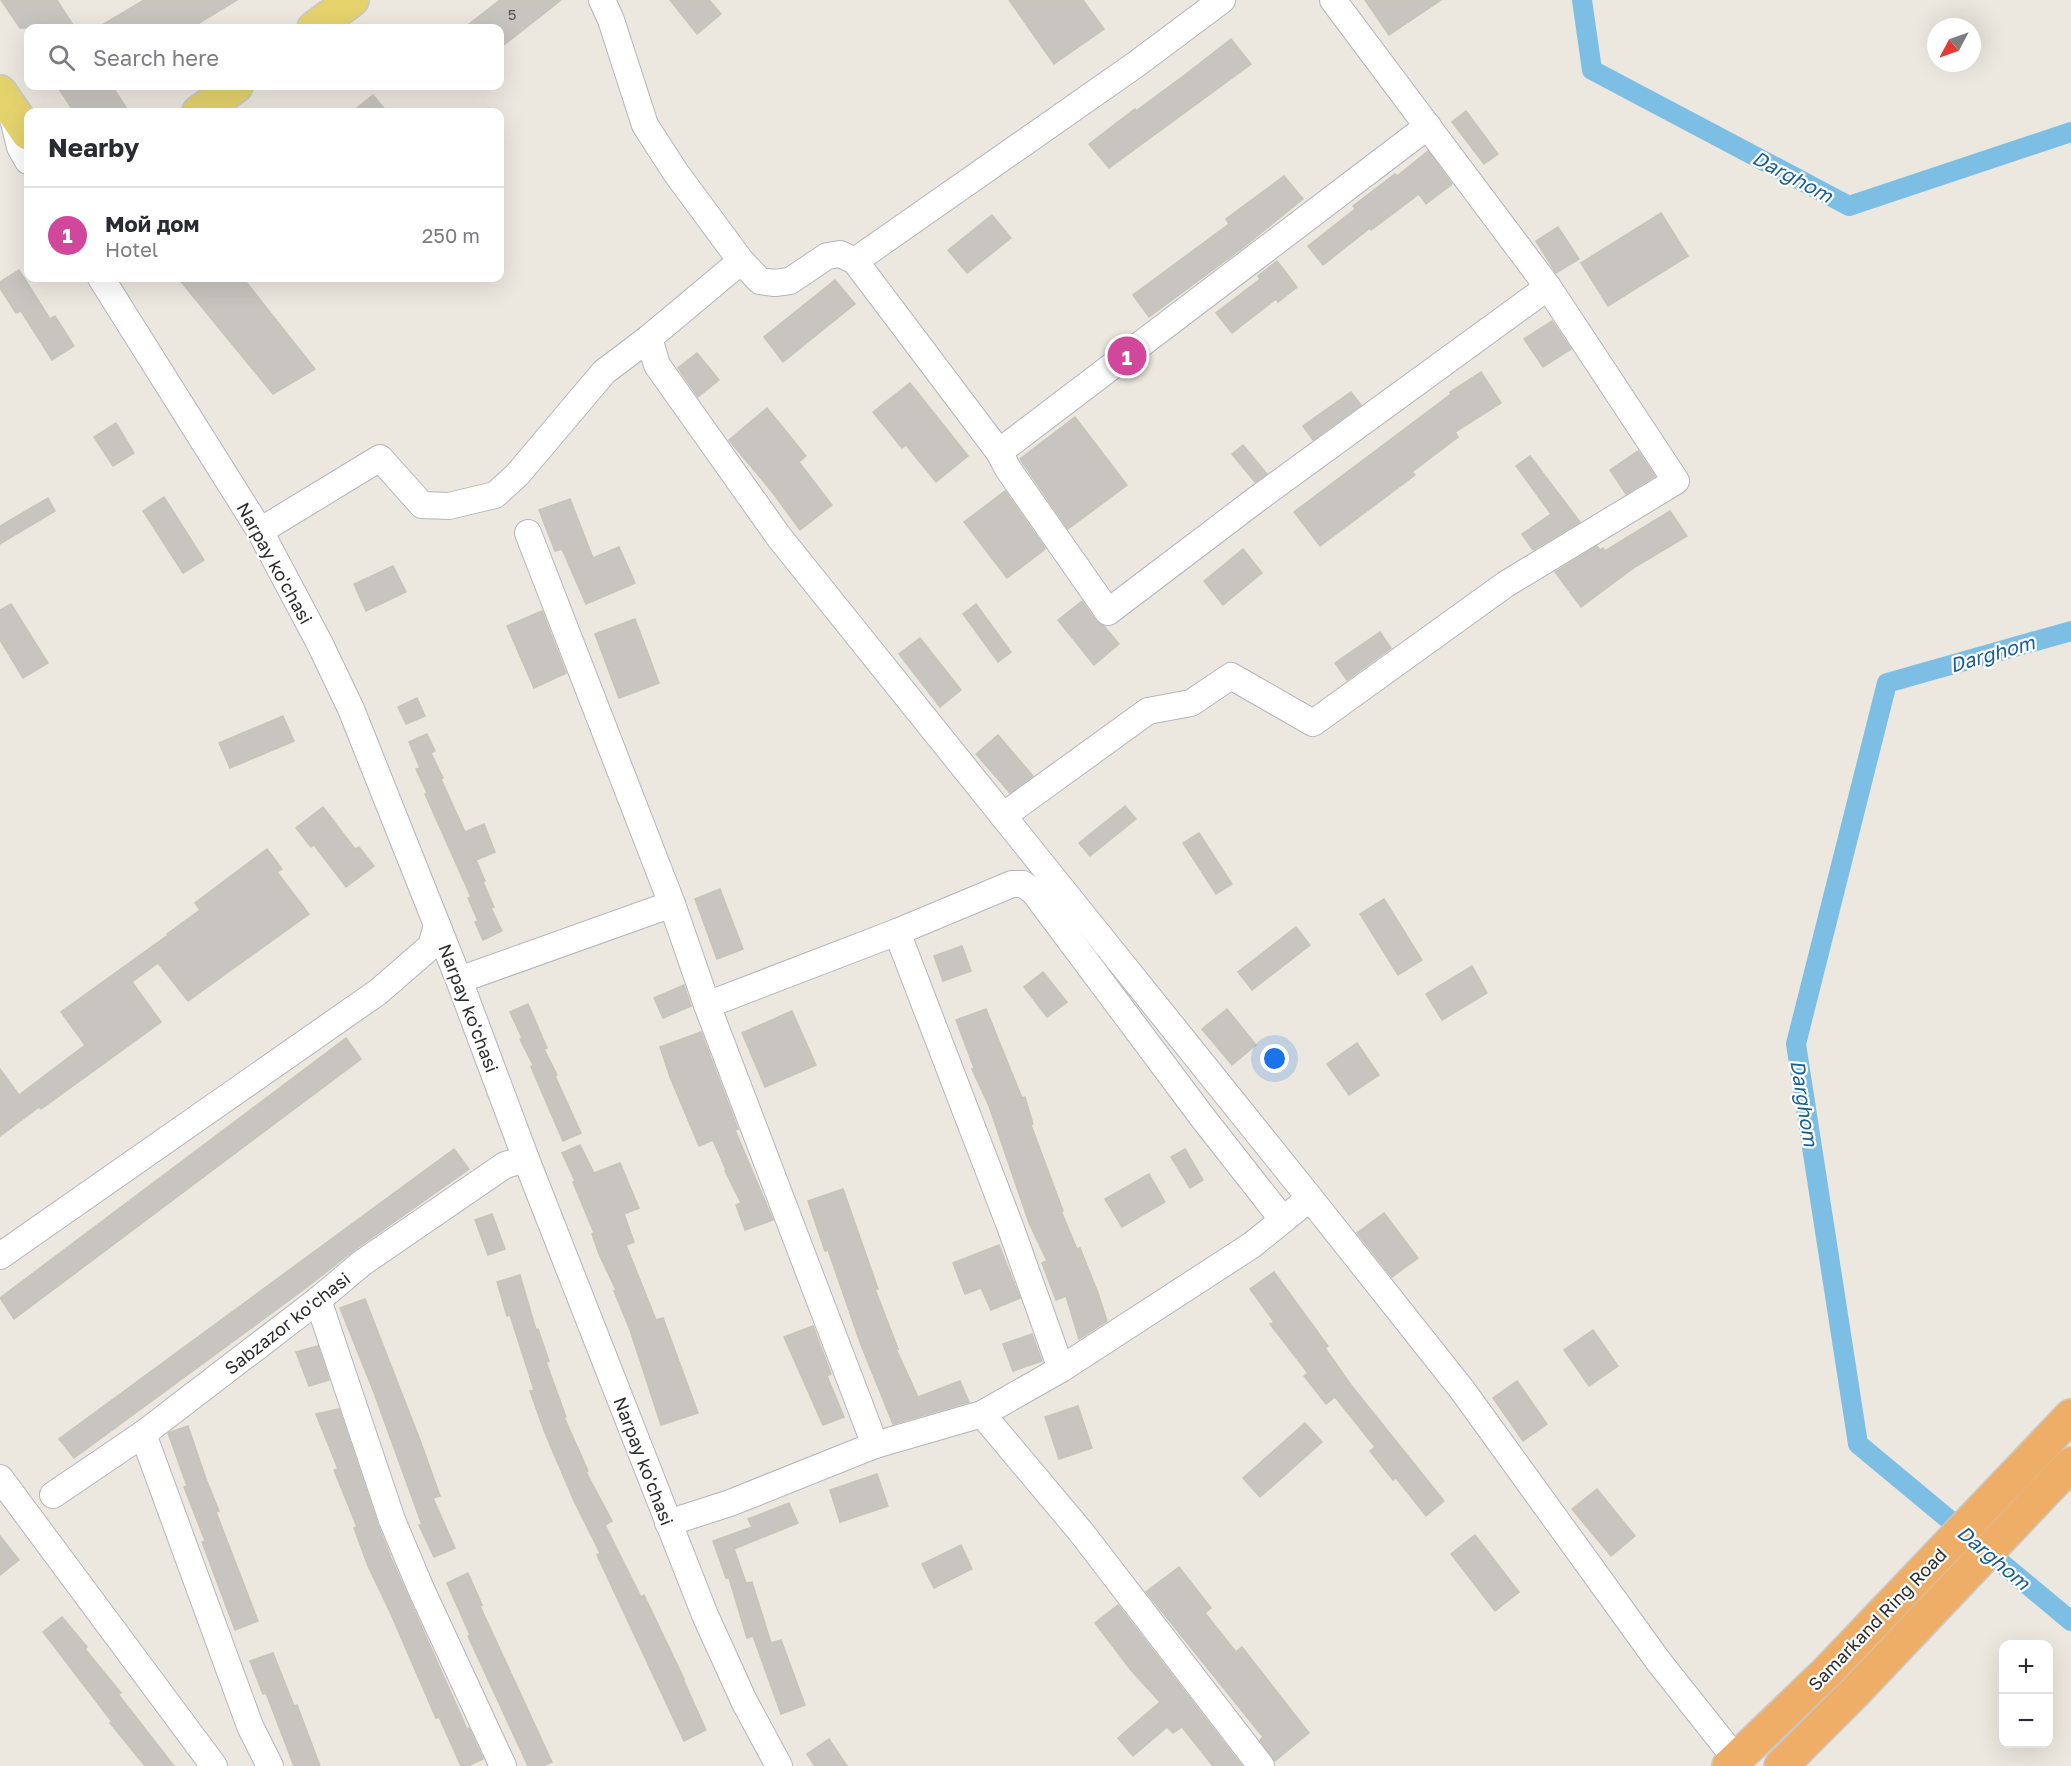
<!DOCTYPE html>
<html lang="en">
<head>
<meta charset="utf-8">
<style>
  :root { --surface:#fff; --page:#f7f7f7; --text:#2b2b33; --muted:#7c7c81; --line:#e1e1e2; --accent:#4f5ee9 }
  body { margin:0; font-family:"Golos Text",sans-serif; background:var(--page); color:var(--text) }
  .controls { position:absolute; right:18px; bottom:18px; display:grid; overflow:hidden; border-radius:12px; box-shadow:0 6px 24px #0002 }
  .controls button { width:54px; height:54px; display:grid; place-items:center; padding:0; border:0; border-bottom:2px solid var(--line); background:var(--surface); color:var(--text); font:30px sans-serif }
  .compass { position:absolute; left:1927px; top:18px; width:54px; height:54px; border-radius:50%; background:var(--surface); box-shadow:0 6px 24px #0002; rotate:229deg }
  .you { position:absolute; left:1275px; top:1059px; width:21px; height:21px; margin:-15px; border:4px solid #fff; border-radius:50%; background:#1a73e8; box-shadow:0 0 0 9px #1a73e833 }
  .badge { display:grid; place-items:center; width:39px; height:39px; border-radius:50%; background:var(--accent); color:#fff; font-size:20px; font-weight:700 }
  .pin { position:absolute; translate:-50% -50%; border:3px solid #fff; box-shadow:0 2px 6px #0006 }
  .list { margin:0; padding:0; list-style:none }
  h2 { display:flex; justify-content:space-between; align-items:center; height:78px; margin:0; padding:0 24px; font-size:26px }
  h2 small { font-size:20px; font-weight:400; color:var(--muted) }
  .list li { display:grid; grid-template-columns:39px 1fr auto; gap:18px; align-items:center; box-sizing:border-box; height:96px; padding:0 24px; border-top:2px solid var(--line) }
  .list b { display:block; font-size:22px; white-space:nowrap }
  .list p { margin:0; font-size:20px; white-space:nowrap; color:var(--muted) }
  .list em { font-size:20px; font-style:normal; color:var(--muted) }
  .icon { flex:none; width:33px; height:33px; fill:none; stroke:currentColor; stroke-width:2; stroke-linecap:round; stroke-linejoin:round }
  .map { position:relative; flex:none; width:2071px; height:1766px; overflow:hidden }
  .search { position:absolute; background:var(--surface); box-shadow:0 6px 24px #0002; left:24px; top:24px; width:480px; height:66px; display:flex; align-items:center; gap:15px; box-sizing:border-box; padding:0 21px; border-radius:12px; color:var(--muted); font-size:22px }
  .panel { position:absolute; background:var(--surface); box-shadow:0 6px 24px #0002; left:24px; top:108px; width:480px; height:174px; border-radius:12px }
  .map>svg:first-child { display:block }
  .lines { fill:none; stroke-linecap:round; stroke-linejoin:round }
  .canal { stroke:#7dbfe4; stroke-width:20 }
  .building { fill:#c8c4bf; stroke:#c7c4b9; stroke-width:1.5 }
  .minor-casing { stroke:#b3b4be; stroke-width:28 }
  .major-casing { stroke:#c8c8c8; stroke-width:36 }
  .highway-casing { stroke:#c8c8c8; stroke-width:36 }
  .minor { stroke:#fff; stroke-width:26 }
  .major { stroke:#e4d36d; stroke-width:33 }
  .highway { stroke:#efae67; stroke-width:33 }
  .labels { text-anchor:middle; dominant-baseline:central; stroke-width:4.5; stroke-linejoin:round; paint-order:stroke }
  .number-label { font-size:15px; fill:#535251 }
  .street-label { font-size:18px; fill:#2c2c2c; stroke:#fff }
  .water-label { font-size:20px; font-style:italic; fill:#1b5e91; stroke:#fff }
</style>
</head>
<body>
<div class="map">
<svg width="2071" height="1766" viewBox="0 0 2071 1766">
  <rect width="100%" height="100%" fill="#ece8df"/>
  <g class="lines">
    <!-- canal -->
    <g class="canal">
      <path d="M1582,0L1592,70L1849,206L2071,132"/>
      <path d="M2071,631L1887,683L1796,1044L1858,1444L2071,1621"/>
    </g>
  </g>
  <!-- building -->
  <g class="building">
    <path d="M1,0H57L75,28H20Z"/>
    <path d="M144,0H237L191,28H97Z"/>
    <path d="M500,0H561L500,48V28H464Z"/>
    <path d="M670,0H709L721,14L697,34Z"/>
    <path d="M1009,0H1083L1104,29L1054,64Z"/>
    <path d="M1365,0H1441L1389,35Z"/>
    <path d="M1231,39L1251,64L1109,168L1089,144L1135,109L1136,111L1186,74Z"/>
    <path d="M57,86H112L129,112H74Z"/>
    <path d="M373,95L387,112H352Z"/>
    <path d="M1466,111L1498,154L1484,164L1452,122Z"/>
    <path d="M1428,151L1452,184L1426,204L1419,194L1371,230L1370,228L1323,265L1308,246L1355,209L1353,206L1395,174L1397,176Z"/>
    <path d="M1284,176L1303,199L1241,249L1149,317L1133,295L1229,224L1226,219Z"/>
    <path d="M1661,213L1688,256L1608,306L1581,263Z"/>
    <path d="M992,215L1011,238L967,273L948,250Z"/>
    <path d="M1558,227L1579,259L1556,273L1536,241Z"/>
    <path d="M1277,261L1297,287L1278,302L1276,299L1232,333L1216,313L1260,279L1258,276Z"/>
    <path d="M19,270L50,319L55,316L74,346L52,360L21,311L16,313L0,288V282Z"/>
    <path d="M178,278H243L315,369L273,394Z"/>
    <path d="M835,280L855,304L783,362L764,337Z"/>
    <path d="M1552,321L1571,349L1543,367L1524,339Z"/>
    <path d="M697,353L719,380L698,397L678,368Z"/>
    <path d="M1481,372L1501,403L1455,432L1458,437L1412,472L1415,475L1320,546L1294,512L1451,394L1450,392Z"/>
    <path d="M910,383L968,456L936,482L906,445L902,448L873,412Z"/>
    <path d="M1351,392L1361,405L1313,440L1303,426Z"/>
    <path d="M767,408L806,456L799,462L832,505L800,530L773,493L729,440Z"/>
    <path d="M1075,417L1127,485L1068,529L1020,459Z"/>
    <path d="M116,423L134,453L113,466L94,437Z"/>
    <path d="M1243,445L1267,474L1255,482L1232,454Z"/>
    <path d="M1638,451L1655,476L1626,494L1610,470Z"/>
    <path d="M1530,456L1580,522L1533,550L1522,534L1551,514L1516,466Z"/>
    <path d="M1005,491L1045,548L1044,550L1007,578L964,522Z"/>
    <path d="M164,497L204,560L183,573L143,511Z"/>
    <path d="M48,498L55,511L0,544V526Z"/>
    <path d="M570,499L593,558L619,547L635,583L586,604L562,549L555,551L539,510Z"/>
    <path d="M1670,511L1687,536L1635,567L1581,607L1555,572L1597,546L1600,550L1603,548L1605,551Z"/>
    <path d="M1243,549L1262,573L1223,605L1204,581Z"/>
    <path d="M393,566L406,592L366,611L354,584Z"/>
    <path d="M1082,601L1096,621L1104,626L1119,644L1094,665L1058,620Z"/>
    <path d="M11,604L48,663L23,678L0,640V610Z"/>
    <path d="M976,604L1011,652L998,662L963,614Z"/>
    <path d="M542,611L566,673L534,688L507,626Z"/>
    <path d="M635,619L659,683L619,698L595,634Z"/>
    <path d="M1380,632L1391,648L1347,680L1335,663Z"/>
    <path d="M920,638L961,690L940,707L899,654Z"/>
    <path d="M417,698L425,716L406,724L398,707Z"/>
    <path d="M283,716L294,741L230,768L219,743Z"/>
    <path d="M427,734L435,751L431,753L443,778L441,779L465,832L484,824L495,852L476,860L485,881L483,882L494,907L491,908L502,931L483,940L475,922L478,921L468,898L471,897L425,794L427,793L416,769L420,768L409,742Z"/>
    <path d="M998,735L1033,776L1010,793L976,754Z"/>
    <path d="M1125,806L1136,819L1090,856L1079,843Z"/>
    <path d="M323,807L355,849L359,847L374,866L346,887L314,845L311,847L296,828Z"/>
    <path d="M1199,833L1232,884L1216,894L1183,843Z"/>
    <path d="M267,849L282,869L277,872L309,914L188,1001L158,963L132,982L161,1022L41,1109L39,1107L0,1136V1069L19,1095L85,1045L61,1012L168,935L167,934L200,910L195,903Z"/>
    <path d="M720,889L743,949L717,959L695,899Z"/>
    <path d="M1384,899L1422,960L1398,975L1360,914Z"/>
    <path d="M1296,927L1310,945L1252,990L1238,972Z"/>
    <path d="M962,946L971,971L943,981L934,956Z"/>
    <path d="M1472,966L1487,993L1442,1020L1426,994Z"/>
    <path d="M1043,972L1067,1002L1047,1017L1024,987Z"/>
    <path d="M684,985L691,1006L663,1018L654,998Z"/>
    <path d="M528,1004L547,1048L544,1049L557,1075L555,1076L581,1133L563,1141L531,1067L533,1065L520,1039L522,1038L510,1012Z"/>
    <path d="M986,1009L1022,1098L1025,1097L1033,1124L1031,1125L1063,1211H1061L1077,1249L1080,1248L1098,1293L1107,1321L1079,1339L1066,1296L1056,1300L1042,1263L1047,1261L1029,1223L989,1106L972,1069L974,1068L956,1020Z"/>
    <path d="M1227,1009L1256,1045L1232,1065L1202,1029Z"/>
    <path d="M792,1011L816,1065L765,1087L742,1033Z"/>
    <path d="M701,1032L738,1129L735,1130L773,1220L745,1230L736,1205L741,1203L725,1171L726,1170L713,1140L699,1146L670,1077L660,1047Z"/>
    <path d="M346,1038L361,1059L14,1319L0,1298Z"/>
    <path d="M1357,1043L1379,1075L1349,1095L1327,1064Z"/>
    <path d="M580,1145L594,1173L620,1163L639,1208L624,1214L634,1242L626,1245L656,1320L663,1318L698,1413L661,1425L630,1330L614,1291L616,1290L599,1254L592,1234L594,1233L573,1182L575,1181L562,1153Z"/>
    <path d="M454,1149L469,1169L353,1251L303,1290L74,1458L59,1439Z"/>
    <path d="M1185,1149L1203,1180L1190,1188L1171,1157Z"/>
    <path d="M1149,1174L1165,1202L1122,1227L1105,1199Z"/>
    <path d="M843,1189L878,1289H875L898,1349H896L918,1397L960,1381L969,1402L893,1424L861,1345L828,1250L825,1251L808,1201Z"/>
    <path d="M1384,1213L1418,1258L1392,1277L1357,1233Z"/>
    <path d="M492,1214L505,1249L488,1255L475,1220Z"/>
    <path d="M999,1245L1020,1298L991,1310L981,1288L965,1294L953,1263Z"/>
    <path d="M1274,1272L1328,1346L1325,1348L1351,1385L1444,1501L1426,1516L1396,1478L1393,1480L1370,1451L1375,1447L1335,1397L1326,1404L1304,1376L1308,1373L1270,1324L1274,1322L1250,1289Z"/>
    <path d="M520,1275L536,1330L538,1329L549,1361L546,1362L566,1417H564L588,1471L586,1472L612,1521L605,1525L641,1597L644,1595L684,1679H683L706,1730L684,1741L597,1555L600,1553L574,1501L545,1433L530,1391L534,1390L510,1315L507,1316L497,1282Z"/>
    <path d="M365,1299L420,1440L440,1496L433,1498L455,1548L434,1557L419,1525H422L373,1390L340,1308Z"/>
    <path d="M813,1326L831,1374L827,1376L844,1417L823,1425L784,1337Z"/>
    <path d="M1593,1330L1618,1366L1589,1386L1564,1350Z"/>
    <path d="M1032,1334L1042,1361L1013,1371L1003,1344Z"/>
    <path d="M318,1346L329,1380L309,1386L296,1352Z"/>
    <path d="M1517,1381L1547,1424L1523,1441L1493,1398Z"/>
    <path d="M1078,1406L1092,1448L1059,1459L1045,1417Z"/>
    <path d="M339,1409L378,1525L391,1558L467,1729L469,1728L483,1759L468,1766H461L439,1717L436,1718L390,1612L368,1566L354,1528L357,1527L334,1470L338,1469L316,1414Z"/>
    <path d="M1305,1423L1322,1442L1260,1497L1243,1478Z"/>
    <path d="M188,1426L206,1479L219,1511L216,1512L258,1621L235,1630L202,1542L205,1541L184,1487L187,1486L168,1433Z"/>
    <path d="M877,1474L888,1506L840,1522L830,1490Z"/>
    <path d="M1597,1489L1635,1536L1611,1556L1572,1509Z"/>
    <path d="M789,1503L798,1523L734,1549L746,1583L752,1582L771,1643L781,1640L805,1705L781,1714L753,1636L747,1638L729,1578H726L713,1541L752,1527L748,1519Z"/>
    <path d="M1475,1535L1519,1592L1495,1611L1451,1554Z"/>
    <path d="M0,1536L19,1560L0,1575Z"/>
    <path d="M961,1545L972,1569L934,1588L922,1564Z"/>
    <path d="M1179,1567L1211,1608L1205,1613L1236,1652L1242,1647L1309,1733L1275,1761L1260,1740L1263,1737L1146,1592Z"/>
    <path d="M468,1573L482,1605L480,1606L552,1762L543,1766H528L468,1636L470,1635L447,1583Z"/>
    <path d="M1118,1605L1242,1766H1213L1182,1727L1173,1733L1167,1727L1133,1756L1118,1738L1160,1702L1130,1669L1095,1623Z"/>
    <path d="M62,1617L87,1647L85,1649L121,1693L118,1694L174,1766H145L110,1723L112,1722L43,1632Z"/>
    <path d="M273,1653L294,1706L297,1705L320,1766H294L266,1693L263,1694L250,1661Z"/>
    <path d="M829,1739L847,1766H815L807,1754Z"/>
  </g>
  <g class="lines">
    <defs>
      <g id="minor">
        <path d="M602,0L611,20L645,125L676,173L741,261L760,281L775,283L790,281L827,256L840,254L855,261L999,452L1008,469L1108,612L1257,499L1548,287L1676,481L1506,584L1313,723L1231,676L1191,703L1148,711L1003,816"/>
        <path d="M1333,0L1548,287"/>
        <path d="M12,114L20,147L28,161"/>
        <path d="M741,261L649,338L657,365L779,537L1310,1198L1463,1391L1659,1662L1736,1759"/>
        <path d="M855,261L1135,65L1222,0"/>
        <path d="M101,278L260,531L320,644L351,709L459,980L526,1159L705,1615L744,1701L779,1766"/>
        <path d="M999,452L1428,126"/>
        <path d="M260,531L380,458L422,505L449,506L495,495L517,475L604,372L649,338"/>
        <path d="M528,533L672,904L707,1005L875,1445"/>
        <path d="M897,932L1012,884H1023L1034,892L1203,1118L1283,1220"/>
        <path d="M459,980L672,904"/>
        <path d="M707,1005L897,932L1010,1226L1061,1369"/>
        <path d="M0,1256L378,992L431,946L437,925"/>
        <path d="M318,1300L392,1520L421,1589L503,1766"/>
        <path d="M982,1414L1081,1532L1261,1766"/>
        <path d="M143,1434L250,1726L270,1766"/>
        <path d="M0,1478L214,1766"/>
        <path d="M53,1495L143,1434L318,1300L362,1263L505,1165L526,1159"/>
        <path d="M668,1523L730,1503L875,1445L982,1414L1061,1369L1252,1245L1310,1198"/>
      </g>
      <g id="major">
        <path d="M314,28L352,0"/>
        <path d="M0,92L28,133"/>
        <path d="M199,112L236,86"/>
      </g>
      <g id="highway">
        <path d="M1729,1766L1828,1671L2071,1416"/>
        <path d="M1781,1766L1854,1693L2071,1464"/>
      </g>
    </defs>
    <!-- minor casing -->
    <use href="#minor" class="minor-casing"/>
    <!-- major casing -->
    <use href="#major" class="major-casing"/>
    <!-- highway casing -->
    <use href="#highway" class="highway-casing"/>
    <!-- minor -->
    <use href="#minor" class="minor"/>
    <!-- major -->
    <use href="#major" class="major"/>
    <!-- highway -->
    <use href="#highway" class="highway"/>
  </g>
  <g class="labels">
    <!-- number labels -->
    <g class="number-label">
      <text x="512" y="14">5</text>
    </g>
    <!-- street labels -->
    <g class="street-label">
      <text transform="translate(275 563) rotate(61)">Narpay ko'chasi</text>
      <text transform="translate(469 1008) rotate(69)">Narpay ko'chasi</text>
      <text transform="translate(287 1323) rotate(-38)">Sabzazor ko'chasi</text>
      <text transform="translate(644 1461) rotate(69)">Narpay ko'chasi</text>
      <text transform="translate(1877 1619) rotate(-46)">Samarkand Ring Road</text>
    </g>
    <!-- water labels -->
    <g class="water-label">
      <text transform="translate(1793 176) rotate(28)">Darghоm</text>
      <text transform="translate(1992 653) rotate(-16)">Darghоm</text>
      <text transform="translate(1805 1103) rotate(81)">Darghоm</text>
      <text transform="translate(1994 1557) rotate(40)">Darghоm</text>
    </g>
  </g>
</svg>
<div class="controls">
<button>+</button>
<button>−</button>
</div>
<svg class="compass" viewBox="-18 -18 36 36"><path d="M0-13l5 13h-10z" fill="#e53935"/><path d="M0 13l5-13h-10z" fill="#7c7c81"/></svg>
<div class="you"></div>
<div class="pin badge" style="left:1127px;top:356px;background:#d1479c">1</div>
<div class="search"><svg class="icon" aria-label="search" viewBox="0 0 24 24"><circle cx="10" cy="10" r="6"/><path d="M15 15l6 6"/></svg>Search here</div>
<section class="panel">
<h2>Nearby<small></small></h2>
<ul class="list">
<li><span class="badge" style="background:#d1479c">1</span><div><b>Мой дом</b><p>Hotel</p></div><em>250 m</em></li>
</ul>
</section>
</div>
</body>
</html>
